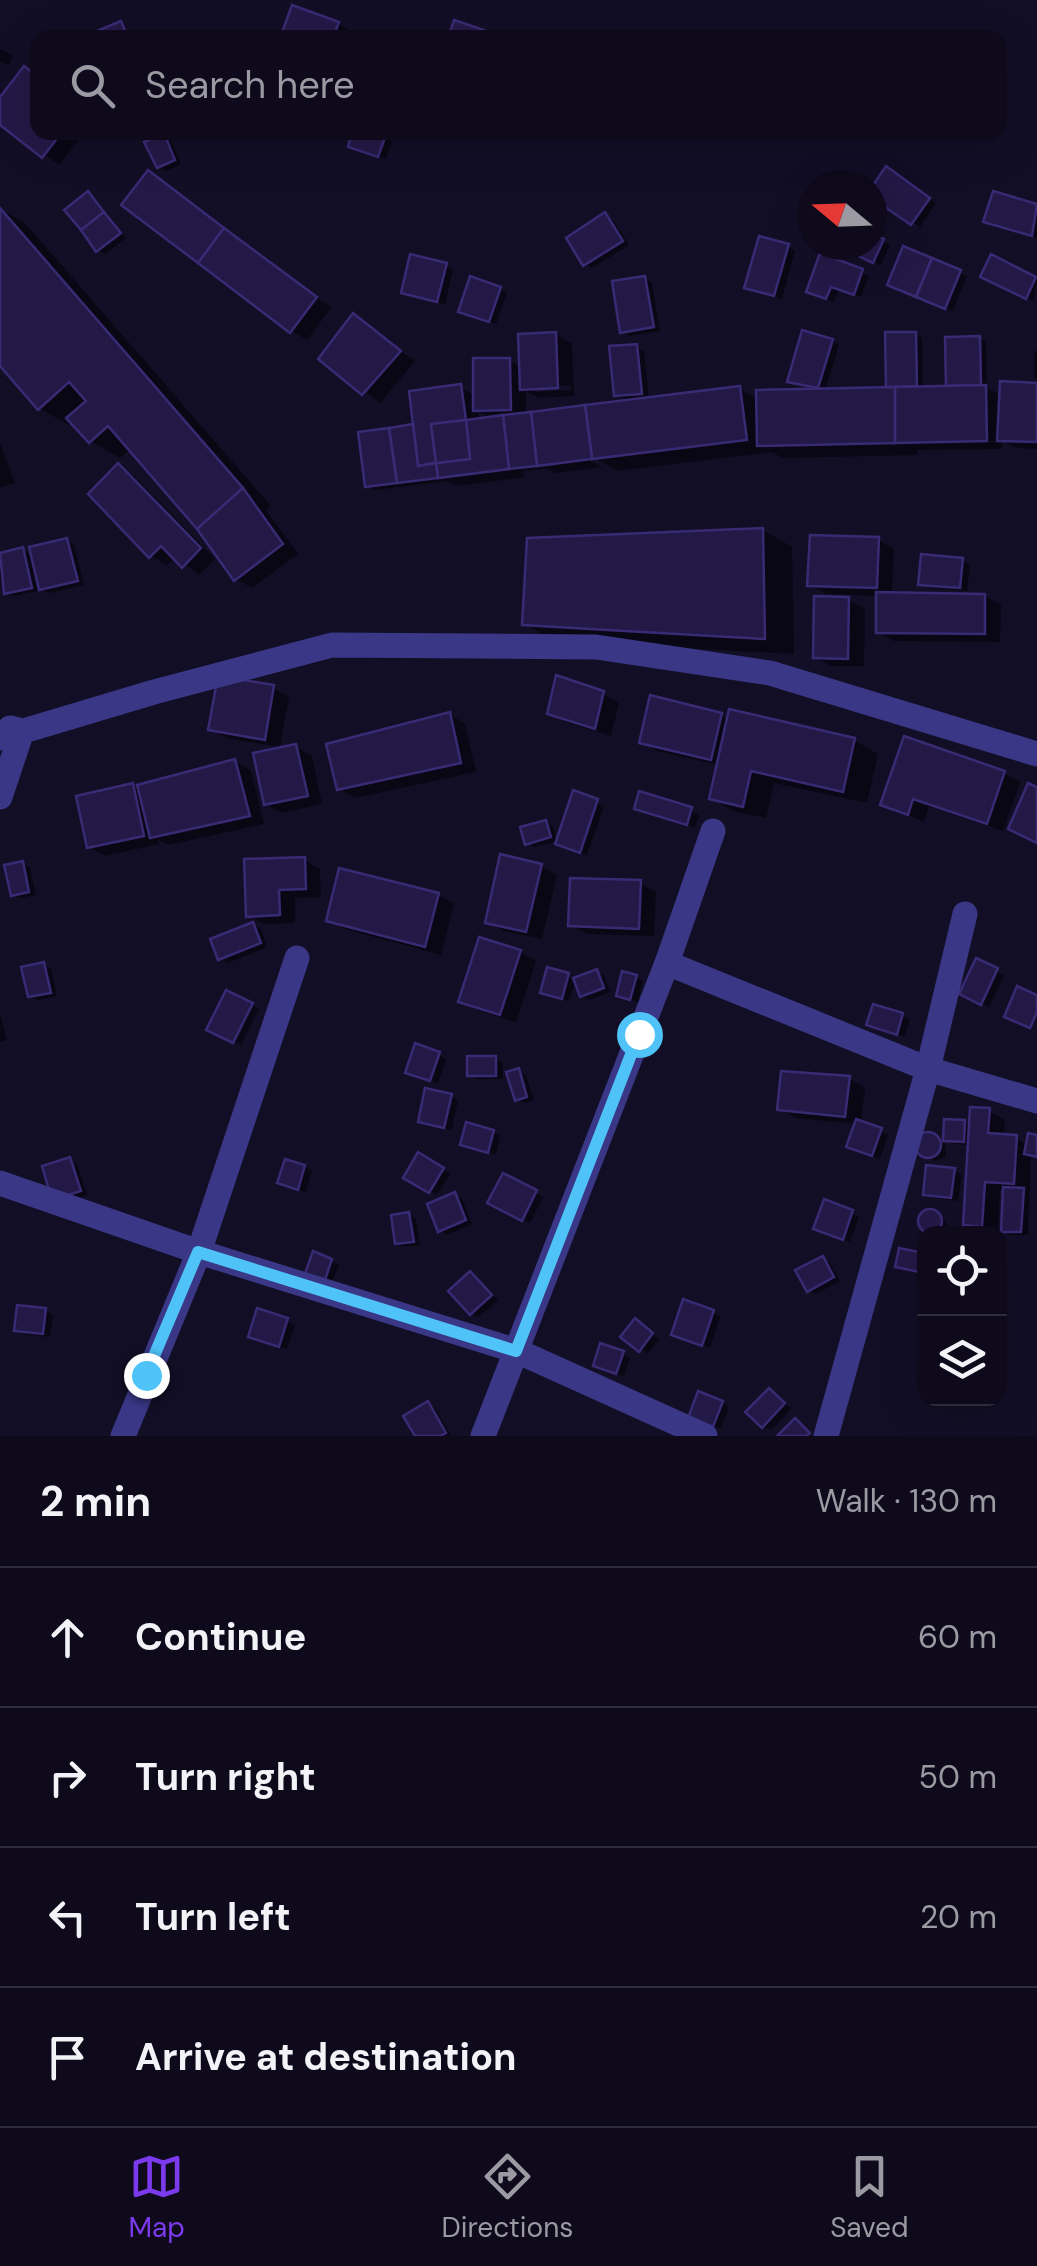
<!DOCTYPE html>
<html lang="en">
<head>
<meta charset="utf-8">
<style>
  :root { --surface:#0e0a1c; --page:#171325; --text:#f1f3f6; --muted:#9b9aa3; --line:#2e2b3b; --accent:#7c3aed }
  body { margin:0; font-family:"DM Sans",sans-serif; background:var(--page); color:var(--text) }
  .controls { position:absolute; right:30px; bottom:30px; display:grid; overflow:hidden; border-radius:20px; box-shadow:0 10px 40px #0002 }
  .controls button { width:90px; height:90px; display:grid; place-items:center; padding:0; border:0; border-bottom:2px solid var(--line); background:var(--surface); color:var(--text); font:50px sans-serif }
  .compass { position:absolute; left:797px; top:170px; width:90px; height:90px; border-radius:50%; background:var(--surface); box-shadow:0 10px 40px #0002; rotate:289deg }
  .stop { position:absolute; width:30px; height:30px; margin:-22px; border:8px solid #4fc3f7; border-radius:50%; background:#fff }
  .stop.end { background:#4fc3f7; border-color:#fff; box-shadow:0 2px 10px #0008 }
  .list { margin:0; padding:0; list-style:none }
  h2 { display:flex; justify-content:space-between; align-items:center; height:130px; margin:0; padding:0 40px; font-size:42px }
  h2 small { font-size:32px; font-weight:400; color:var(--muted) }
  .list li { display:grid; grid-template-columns:65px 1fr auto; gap:30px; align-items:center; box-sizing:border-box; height:140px; padding:0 40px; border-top:2px solid var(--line) }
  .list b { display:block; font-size:38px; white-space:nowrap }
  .list em { font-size:32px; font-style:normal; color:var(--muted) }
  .icon { flex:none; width:55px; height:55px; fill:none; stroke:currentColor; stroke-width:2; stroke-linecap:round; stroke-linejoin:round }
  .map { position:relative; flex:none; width:1037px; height:1436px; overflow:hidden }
  .search { position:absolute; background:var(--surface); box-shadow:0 10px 40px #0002; left:30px; right:30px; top:30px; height:110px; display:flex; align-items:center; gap:25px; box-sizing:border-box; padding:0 35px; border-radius:20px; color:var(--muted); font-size:38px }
  .sheet { height:690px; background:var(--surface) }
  nav { display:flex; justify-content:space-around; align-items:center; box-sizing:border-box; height:140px; border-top:2px solid var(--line); background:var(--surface); font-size:28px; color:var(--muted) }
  nav a { display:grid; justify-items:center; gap:5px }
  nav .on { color:var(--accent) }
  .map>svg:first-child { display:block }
  .shadow { fill:#0007; fill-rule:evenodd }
  .building { fill:#231947; stroke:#392a74; stroke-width:2.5 }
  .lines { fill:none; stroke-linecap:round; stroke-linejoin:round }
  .minor { stroke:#3a3786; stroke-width:25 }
  .route { stroke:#4fc3f7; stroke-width:12 }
</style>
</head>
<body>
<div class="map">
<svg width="1037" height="1436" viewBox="0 0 1037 1436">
  <rect width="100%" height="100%" fill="#120e26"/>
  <!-- shadow -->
  <g class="shadow">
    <path d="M338,24L354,33L352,38H283Z"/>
    <path d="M0,49L13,56L9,65L0,62Z"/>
    <path d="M0,101L38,132H85L59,165L0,122Z"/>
    <path d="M355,132H395L386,159L358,150Z"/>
    <path d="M163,136L171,141L181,164L166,171L159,167Z"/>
    <path d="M148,173L331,308L307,340L291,330Z"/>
    <path d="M894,174L936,203L920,227L872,195V191Z"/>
    <path d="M89,194L96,199L126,238L105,254L98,250Z"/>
    <path d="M994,194L1037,206V238L986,221Z"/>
    <path d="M0,209L25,223L271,506L266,510L298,554L252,588L236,579L200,529L131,449L120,458L90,441L73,421L69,425L39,408L0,362Z"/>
    <path d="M605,215L613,220L629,245L592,268L585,264Z"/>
    <path d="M872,236L890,245L881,265L838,245H872Z"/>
    <path d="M788,246L795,251L782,299L747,287Z"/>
    <path d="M904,249L967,276L953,311L897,288Z"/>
    <path d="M822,256L869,276L861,297L839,289L834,302L816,295Z"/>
    <path d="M992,258L1037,280L1034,301L990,280Z"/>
    <path d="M446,265L453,269L445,305L404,292Z"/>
    <path d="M645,278L652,283L660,331L629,336L622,331Z"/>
    <path d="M500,289L507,293L496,324L468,315Z"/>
    <path d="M353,317L415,361L380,403L321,358Z"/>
    <path d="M556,334L572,344L574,396L538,398L526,391V415L630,402L617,395L636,346L644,351L649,400L739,388L759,400L817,389L789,380L832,341L839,345L825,391L888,389L887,335L915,334L922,338L923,388H948L979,338L986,342L987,388L1002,396L1037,385V449L1016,448L1002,441V449L918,450V455L783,458L772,452L617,471L582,450L579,455L602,467L556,473L547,469L523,471L524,477L457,486L448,481L375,490L367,486L416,427L460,387L476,396L510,360L521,367ZM571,385V390L535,392V387ZM478,411L493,419L480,421Z"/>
    <path d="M1034,351H1037V379L1034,377Z"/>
    <path d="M0,443L15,483L0,488Z"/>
    <path d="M119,466L134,476L215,559L199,575L175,557L167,565L151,556Z"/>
    <path d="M763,530L792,547L794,654L554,641L525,624Z"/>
    <path d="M67,540L74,545L84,585L49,593L37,586L38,591L13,596L6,592L0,577V555L23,550L34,557Z"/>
    <path d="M878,540L894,549L892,595L985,596L1001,605L1000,642L894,641L878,632L879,596L826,594L810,585Z"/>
    <path d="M962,560L970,565L967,591L928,588L921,583Z"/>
    <path d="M846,598L865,609L864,666H831L815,657Z"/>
    <path d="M273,688L289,697L280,747L227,738L211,729Z"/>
    <path d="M603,694L619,703L611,736L565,722L550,713Z"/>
    <path d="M450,714L465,724L476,772L355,798L339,789Z"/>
    <path d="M721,715L729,720L854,740L878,754L867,803L774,783L766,818L735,812L712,798L719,765L657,751L641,742Z"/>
    <path d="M906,739L1004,773L1020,782L1003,831L929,806L924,822L883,804Z"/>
    <path d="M296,747L312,756L322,804L282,813L266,804Z"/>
    <path d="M235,761L251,771L264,824L168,845L158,839L159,844L105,856L89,847L132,786L141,791Z"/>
    <path d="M574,794L604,806L587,855L565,848Z"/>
    <path d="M641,794L699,814L695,827L644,812Z"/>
    <path d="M546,823L553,827L557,841L534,847L527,843Z"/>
    <path d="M304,860L320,869L321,897L295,898V923L264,924L248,915Z"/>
    <path d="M22,863L30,868L36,895L20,898L13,894Z"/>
    <path d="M541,866L557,875L542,939L503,931L488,922Z"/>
    <path d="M640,883L656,892L654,936L587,934L571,925Z"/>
    <path d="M438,895L454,904L441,955L345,929L329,920Z"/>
    <path d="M253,925L261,929L267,947L228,963L220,958Z"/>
    <path d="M520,952L536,961L516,1022L477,1010L461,1001Z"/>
    <path d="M977,961L1004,975L989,1007L962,993Z"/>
    <path d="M44,964L51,969L57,996L38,1000L30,996Z"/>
    <path d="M597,972L604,976L610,992L590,1000L582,996Z"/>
    <path d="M568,976L576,980L569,1001L550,996Z"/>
    <path d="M636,977L643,981L638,1002L619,995Z"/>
    <path d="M227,993L259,1009L241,1045L209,1029Z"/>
    <path d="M0,1014L7,1040L0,1042Z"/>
    <path d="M902,1015L910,1020L904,1037L869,1024Z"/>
    <path d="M438,1054L446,1059L438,1083L415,1076Z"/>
    <path d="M495,1059L503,1063V1079H477L470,1074Z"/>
    <path d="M519,1071L526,1075L534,1100L524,1103L517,1099Z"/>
    <path d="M849,1078L865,1088L861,1123L888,1135L880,1159L856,1150L857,1124L796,1118L780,1109Z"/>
    <path d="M451,1096L458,1100L452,1130L420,1121Z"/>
    <path d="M989,1111L1005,1120L1004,1137L1016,1138L1028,1145L1037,1137V1158L1031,1157L1028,1235H1011L1003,1230L1006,1190H1000L998,1234L981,1233L966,1224L970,1145L953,1144L946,1140L964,1122L971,1126Z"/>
    <path d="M493,1132L500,1136L496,1155L463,1144Z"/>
    <path d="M924,1136L945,1144L946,1157L934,1161L920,1152L919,1139Z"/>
    <path d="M419,1156L450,1174L437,1195L407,1177Z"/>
    <path d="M70,1160L77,1164L87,1195L62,1203Z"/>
    <path d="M304,1167L312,1171L306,1192L288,1186Z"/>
    <path d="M955,1170L962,1175L958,1201L933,1198L926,1194Z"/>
    <path d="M504,1176L543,1197L530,1223L490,1202Z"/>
    <path d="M455,1195L462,1199L472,1224L447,1235L440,1230Z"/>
    <path d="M826,1203L859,1217L850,1242L824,1232Z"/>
    <path d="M929,1211L943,1217L948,1229L946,1233L932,1234L921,1225L924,1213Z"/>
    <path d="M409,1215L416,1219L420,1245L404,1247L397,1243Z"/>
    <path d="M314,1255L339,1265L330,1288L313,1282Z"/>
    <path d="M823,1258L830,1263L840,1281L816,1294L809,1290Z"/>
    <path d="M471,1274L498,1300L479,1317L472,1313Z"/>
    <path d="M45,1310L53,1315L50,1337L24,1334L17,1330Z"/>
    <path d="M259,1311L295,1325L287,1349L251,1336Z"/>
    <path d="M713,1312L720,1317L710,1348L681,1338Z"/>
    <path d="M642,1326L659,1339L648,1354L640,1349Z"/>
    <path d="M623,1354L630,1358L624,1376L603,1369Z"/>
    <path d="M776,1395L791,1409L771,1430L763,1426Z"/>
    <path d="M722,1403L729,1407L721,1429L698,1421Z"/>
    <path d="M428,1404L435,1408L451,1436H417Z"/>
  </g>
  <!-- building -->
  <g class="building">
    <path d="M292,5L339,22L333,38H280Z"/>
    <path d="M454,20L484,30L482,38H448Z"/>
    <path d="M121,21L128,38H97L95,32Z"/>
    <path d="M24,66L38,77V132H62L42,158L0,125V97Z"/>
    <path d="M352,132H387L378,157L348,147Z"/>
    <path d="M164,133L175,160L157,168L144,142Z"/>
    <path d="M886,166L930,198L911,225L872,198V187Z"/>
    <path d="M148,170L224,228L198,263L121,205Z"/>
    <path d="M88,191L104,212L81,230L64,210Z"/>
    <path d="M993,191L1037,204L1032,236L983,222Z"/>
    <path d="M0,208L243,488L197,529L108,426L89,443L66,418L86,401L69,382L38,410L0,366Z"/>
    <path d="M104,212L121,233L96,252L81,230Z"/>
    <path d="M605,212L623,241L583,266L566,238Z"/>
    <path d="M224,228L317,297L290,333L198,263Z"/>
    <path d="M872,233L884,239L873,263L835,245H872Z"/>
    <path d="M759,236L789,244L774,296L744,288Z"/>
    <path d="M903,246L932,258L916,297L887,285Z"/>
    <path d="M820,253L863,269L854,295L831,287L826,299L806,292Z"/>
    <path d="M410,254L447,263L437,302L401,293Z"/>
    <path d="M991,254L1036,277L1026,299L980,277Z"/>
    <path d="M932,258L961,270L945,309L916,297Z"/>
    <path d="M470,276L501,287L489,322L458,312Z"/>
    <path d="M645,276L654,327L620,333L612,281Z"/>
    <path d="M353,313L401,351L362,395L318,359Z"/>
    <path d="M802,330L833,339L818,388L787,382Z"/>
    <path d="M556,332L558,388L520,390L518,334Z"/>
    <path d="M885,332H916L917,386L886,387Z"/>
    <path d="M980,336L981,385L946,386L945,337Z"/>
    <path d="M637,344L642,394L614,396L609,346Z"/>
    <path d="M473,358H510L511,410L473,411Z"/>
    <path d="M1000,381L1037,383V442L997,441Z"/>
    <path d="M461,384L466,420L431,424L436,463L418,466L409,391Z"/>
    <path d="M986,385L987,441L895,443V387Z"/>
    <path d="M740,386L747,440L592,459L585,405Z"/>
    <path d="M895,387V443L757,446L756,390Z"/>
    <path d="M585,405L592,459L537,466L531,412Z"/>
    <path d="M531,412L537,466L509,469L503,415Z"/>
    <path d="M503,415L509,469L438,478L436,463L470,459L466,420Z"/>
    <path d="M466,420L470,459L436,463L431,424Z"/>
    <path d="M413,424L418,466L436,463L438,478L397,483L389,428Z"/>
    <path d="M389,428L397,483L365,487L358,432Z"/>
    <path d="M118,463L201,548L182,568L161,546L149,558L88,494Z"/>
    <path d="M243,488L283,544L234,581L197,529Z"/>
    <path d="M763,528L765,639L522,625L527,538Z"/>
    <path d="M810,535L879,537L877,588L807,586Z"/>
    <path d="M67,538L78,581L39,590L29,547Z"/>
    <path d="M23,547L32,588L4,594L0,553Z"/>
    <path d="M921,554L963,558L960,588L918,585Z"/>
    <path d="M876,592L985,594V634L876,633Z"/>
    <path d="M814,596L849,597L848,659L813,658Z"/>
    <path d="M556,675L604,691L595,729L547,714Z"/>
    <path d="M218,676L274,685L265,740L208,730Z"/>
    <path d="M650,695L722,713L711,760L639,743Z"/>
    <path d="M729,709L855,738L843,792L751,771L743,807L709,799Z"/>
    <path d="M450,712L461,763L337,790L326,744Z"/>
    <path d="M904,736L1005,771L987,824L913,799L908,815L880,805Z"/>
    <path d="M296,744L308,796L264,805L253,753Z"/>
    <path d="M235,759L250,816L150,838L137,785Z"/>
    <path d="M133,783L144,836L87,848L76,796Z"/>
    <path d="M1028,783L1037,787V843L1008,829Z"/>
    <path d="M573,790L598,799L580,853L555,844Z"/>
    <path d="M639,791L692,807L687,825L634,809Z"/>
    <path d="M546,820L551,837L525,845L520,827Z"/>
    <path d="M500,854L542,864L526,932L485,923Z"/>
    <path d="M305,857L306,889L279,890L280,915L246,917L244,859Z"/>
    <path d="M23,861L29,892L11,896L4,865Z"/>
    <path d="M339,868L439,893L425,947L326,921Z"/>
    <path d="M570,878L641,880L639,929L568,926Z"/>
    <path d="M253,922L261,943L218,960L210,939Z"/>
    <path d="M479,937L521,950L500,1015L458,1002Z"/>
    <path d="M976,958L998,968L981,1005L959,994Z"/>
    <path d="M44,962L51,993L28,997L21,967Z"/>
    <path d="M547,967L569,973L562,999L540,993Z"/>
    <path d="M597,969L604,988L580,997L573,978Z"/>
    <path d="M622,971L637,975L630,1000L616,996Z"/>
    <path d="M1017,986L1037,995V1012L1030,1028L1004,1017Z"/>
    <path d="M226,990L253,1003L233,1043L206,1030Z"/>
    <path d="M873,1004L903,1013L897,1035L866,1025Z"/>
    <path d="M415,1043L440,1052L430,1081L405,1073Z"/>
    <rect x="467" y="1056" width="29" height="20"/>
    <path d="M519,1068L527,1097L515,1101L506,1072Z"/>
    <path d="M781,1071L850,1076L845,1117L777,1110Z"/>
    <path d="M425,1088L452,1094L444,1128L418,1122Z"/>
    <path d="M970,1107L990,1108L988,1133L1017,1135L1014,1184L985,1182L982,1227L963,1225Z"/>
    <path d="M856,1119L882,1128L872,1156L846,1147Z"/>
    <path d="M944,1119L965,1120L964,1142L943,1141Z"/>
    <path d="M466,1122L494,1130L488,1153L460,1145Z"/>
    <circle cx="928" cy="1145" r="13"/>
    <path d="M1028,1133L1037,1135V1157L1024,1154Z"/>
    <path d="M418,1152L444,1168L429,1193L403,1178Z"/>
    <path d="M70,1157L81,1191L52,1200L42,1166Z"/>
    <path d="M285,1159L305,1165L298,1190L277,1183Z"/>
    <path d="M926,1165L955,1168L951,1198L923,1195Z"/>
    <path d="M503,1173L537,1190L522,1221L487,1203Z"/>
    <path d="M1003,1187L1024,1188L1021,1232H1001Z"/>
    <path d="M455,1192L466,1220L438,1232L427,1204Z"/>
    <path d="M824,1199L853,1210L843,1240L813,1229Z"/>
    <circle cx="930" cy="1221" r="12"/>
    <path d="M409,1212L414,1242L395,1244L391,1215Z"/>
    <path d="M899,1248L924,1253V1273L895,1267Z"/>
    <path d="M313,1251L332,1259L323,1286L303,1279Z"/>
    <path d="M823,1256L834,1277L807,1292L795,1270Z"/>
    <path d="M470,1271L492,1295L470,1315L448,1291Z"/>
    <path d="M683,1299L714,1310L702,1346L671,1335Z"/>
    <path d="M17,1305L46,1308L43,1334L14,1331Z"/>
    <path d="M257,1308L288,1318L279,1347L248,1337Z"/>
    <path d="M635,1318L653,1333L639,1352L620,1337Z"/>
    <path d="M600,1343L624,1351L616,1374L593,1366Z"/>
    <path d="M769,1388L785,1403L762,1428L745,1412Z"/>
    <path d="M698,1391L723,1401L713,1427L688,1418Z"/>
    <path d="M428,1401L446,1433L440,1436H415L403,1416Z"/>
    <path d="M795,1418L810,1433L806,1436H777Z"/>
  </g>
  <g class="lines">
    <!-- minor -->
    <g class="minor">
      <path d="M0,738L154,692L332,645L596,647L770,673L1037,754"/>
      <path d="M0,797L22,731L10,728"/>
      <path d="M667,963L928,1069L1037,1101"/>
      <path d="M0,1183L199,1252L517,1351L705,1436"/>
      <path d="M123,1436L199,1252L297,958"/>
      <path d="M483,1436L667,963L713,831"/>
      <path d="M826,1436L928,1069L965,914"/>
    </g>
  </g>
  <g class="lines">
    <!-- route -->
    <path class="route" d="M146,1375L198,1252L516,1351L639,1034"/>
  </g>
</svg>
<div class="controls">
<button><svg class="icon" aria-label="locate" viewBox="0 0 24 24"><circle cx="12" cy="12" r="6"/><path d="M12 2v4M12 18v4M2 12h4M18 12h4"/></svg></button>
<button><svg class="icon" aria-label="layers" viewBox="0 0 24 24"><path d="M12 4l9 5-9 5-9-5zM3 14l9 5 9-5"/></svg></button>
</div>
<svg class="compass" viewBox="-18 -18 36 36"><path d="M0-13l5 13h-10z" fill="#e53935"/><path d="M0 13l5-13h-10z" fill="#9b9aa3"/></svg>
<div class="stop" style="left:639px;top:1034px"></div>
<div class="stop end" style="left:146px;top:1375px"></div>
<div class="search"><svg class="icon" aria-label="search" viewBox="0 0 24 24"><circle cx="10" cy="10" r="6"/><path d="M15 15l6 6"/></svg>Search here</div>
</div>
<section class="sheet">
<h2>2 min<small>Walk · 130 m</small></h2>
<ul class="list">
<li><svg class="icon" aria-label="ahead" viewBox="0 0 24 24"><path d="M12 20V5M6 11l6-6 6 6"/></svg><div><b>Continue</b></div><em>60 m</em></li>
<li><svg class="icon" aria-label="right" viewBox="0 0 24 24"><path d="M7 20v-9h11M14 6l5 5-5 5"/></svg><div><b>Turn right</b></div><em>50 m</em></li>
<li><svg class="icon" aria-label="left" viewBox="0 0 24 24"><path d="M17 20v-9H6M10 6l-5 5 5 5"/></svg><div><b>Turn left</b></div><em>20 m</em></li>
<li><svg class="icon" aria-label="arrive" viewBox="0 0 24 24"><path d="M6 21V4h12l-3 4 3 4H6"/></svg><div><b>Arrive at destination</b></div></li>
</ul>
</section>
<nav>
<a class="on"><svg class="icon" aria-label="map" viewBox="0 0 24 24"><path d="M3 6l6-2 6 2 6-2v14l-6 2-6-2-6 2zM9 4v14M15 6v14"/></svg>Map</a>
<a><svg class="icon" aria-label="directions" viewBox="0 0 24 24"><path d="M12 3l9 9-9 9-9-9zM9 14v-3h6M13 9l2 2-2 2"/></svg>Directions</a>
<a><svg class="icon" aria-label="saved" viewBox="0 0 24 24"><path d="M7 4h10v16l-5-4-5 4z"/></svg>Saved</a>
</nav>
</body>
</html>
